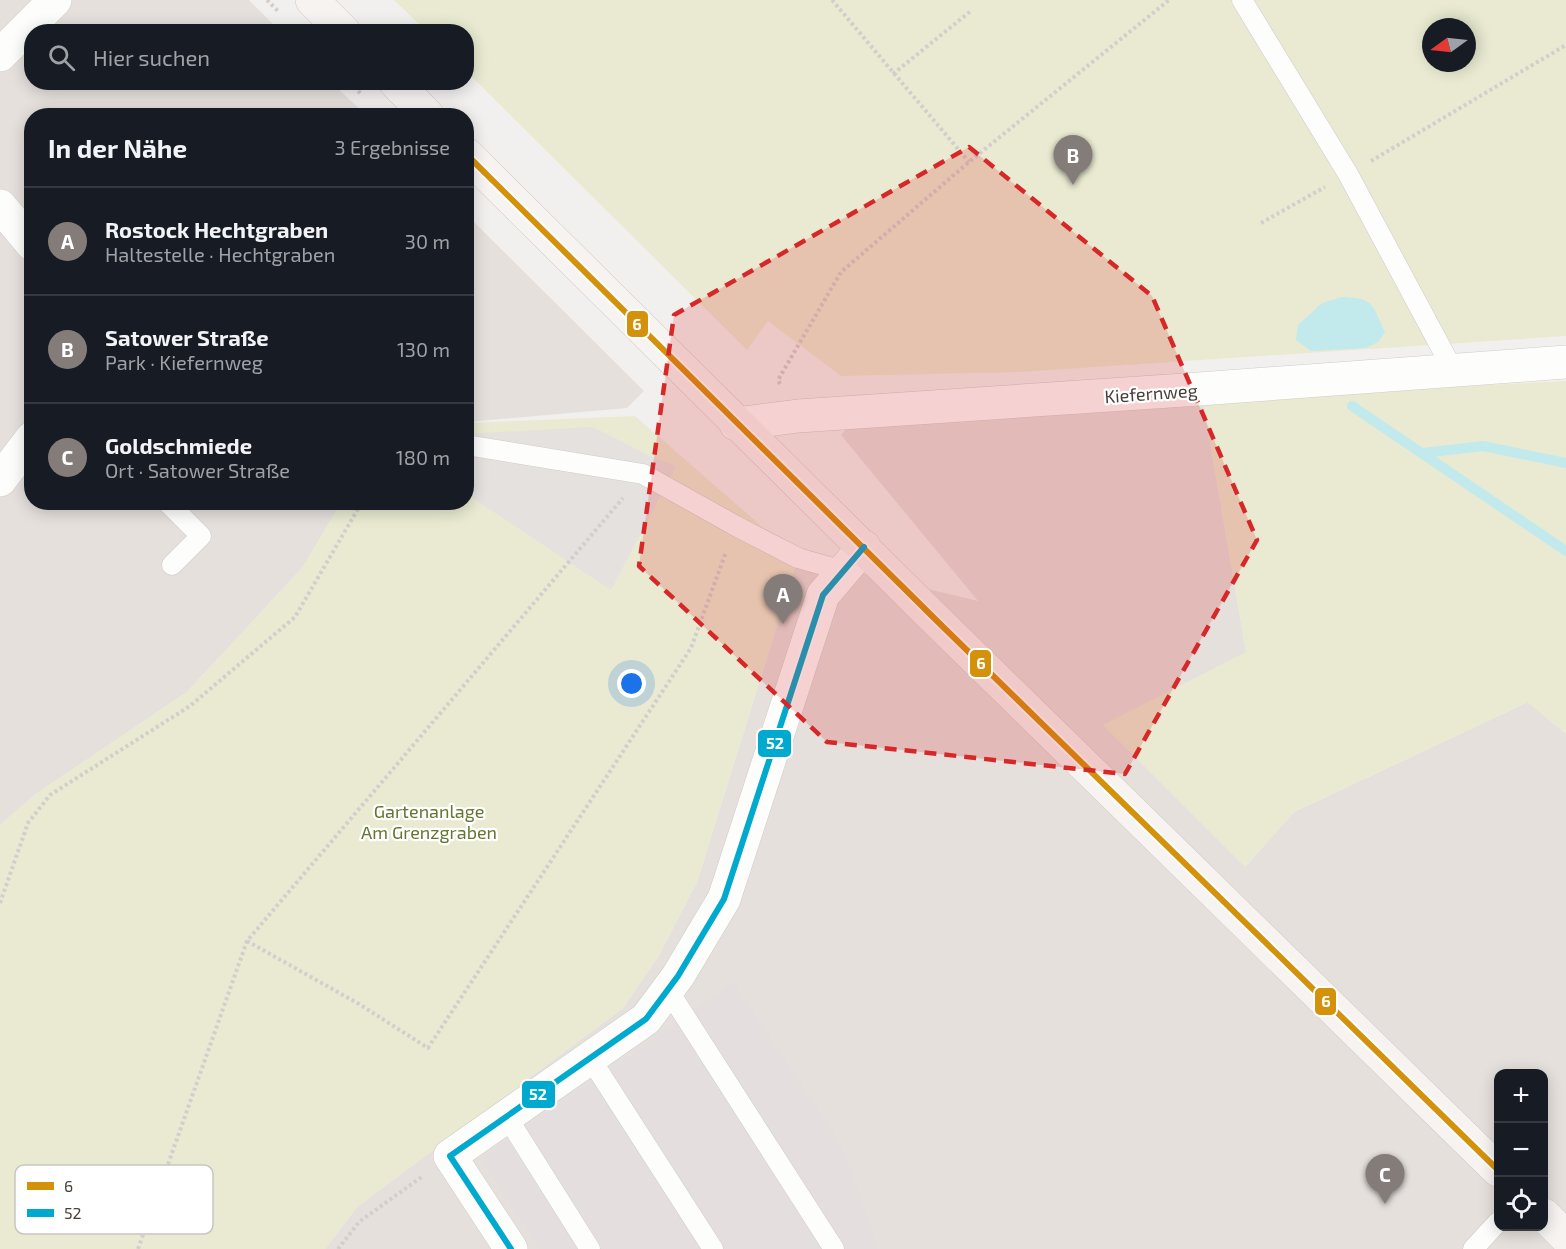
<!DOCTYPE html>
<html lang="de">
<head>
<meta charset="utf-8">
<style>
  :root { --surface:#171b24; --page:#20242c; --text:#f1f3f6; --muted:#9ea1a6; --line:#363941; --accent:#847c79 }
  body { margin:0; font-family:"Exo 2",sans-serif; background:var(--page); color:var(--text) }
  .controls { position:absolute; right:18px; bottom:18px; display:grid; overflow:hidden; border-radius:12px; box-shadow:0 3px 15px #0003 }
  .controls button { width:54px; height:54px; display:grid; place-items:center; padding:0; border:0; border-bottom:2px solid var(--line); background:var(--surface); color:var(--text); font:30px sans-serif }
  .compass { position:absolute; left:1422px; top:18px; width:54px; height:54px; border-radius:50%; background:var(--surface); box-shadow:0 3px 15px #0003; rotate:255deg }
  .you { position:absolute; left:632px; top:684px; width:21px; height:21px; margin:-15px; border:4px solid #fff; border-radius:50%; background:#1a73e8; box-shadow:0 0 0 9px #1a73e833 }
  .badge { display:grid; place-items:center; width:39px; height:39px; border-radius:50%; background:var(--accent); color:#fff; font-size:20px; font-weight:700 }
  .pin { position:absolute; translate:-50% -50px; filter:drop-shadow(0 2px 3px #0008) }
  .pin::after { content:''; position:absolute; top:32px; width:21px; height:18px; background:inherit; clip-path:polygon(0 0,100% 0,50% 100%) }
  .list { margin:0; padding:0; list-style:none }
  h2 { display:flex; justify-content:space-between; align-items:center; height:78px; margin:0; padding:0 24px; font-size:26px }
  h2 small { font-size:20px; font-weight:400; color:var(--muted) }
  .list li { display:grid; grid-template-columns:39px 1fr auto; gap:18px; align-items:center; box-sizing:border-box; height:108px; padding:0 24px; border-top:2px solid var(--line) }
  .list b { display:block; font-size:22px; white-space:nowrap }
  .list p { margin:0; font-size:20px; white-space:nowrap; color:var(--muted) }
  .list em { font-size:20px; font-style:normal; color:var(--muted) }
  .icon { flex:none; width:33px; height:33px; fill:none; stroke:currentColor; stroke-width:2; stroke-linecap:round; stroke-linejoin:round }
  .map { position:relative; flex:none; width:1566px; height:1249px; overflow:hidden }
  .search { position:absolute; background:var(--surface); box-shadow:0 3px 15px #0003; left:24px; top:24px; width:450px; height:66px; display:flex; align-items:center; gap:15px; box-sizing:border-box; padding:0 21px; border-radius:24px; color:var(--muted); font-size:22px }
  .panel { position:absolute; background:var(--surface); box-shadow:0 3px 15px #0003; left:24px; top:108px; width:450px; height:402px; border-radius:24px }
  .map>svg:first-child { display:block }
  .residential { fill:#e5e0dc; fill-rule:evenodd }
  .industrial { fill:#e4dfde }
  .green { fill:#e9ead1; fill-rule:evenodd }
  .parking { fill:#e4e1df }
  .water { fill:#c2eaec }
  .lines { fill:none; stroke-linecap:round; stroke-linejoin:round }
  .stream { stroke:#c2eaec; stroke-width:10 }
  .lane-casing { stroke:#cfccca; stroke-width:21 }
  .street-casing { stroke:#cfccca; stroke-width:34 }
  .secondary-casing { stroke:#d2cbc6; stroke-width:34 }
  .path { stroke:#d2cecc; stroke-width:4; stroke-dasharray:3 3; stroke-linecap:butt }
  .lane { stroke:#fdfdfc; stroke-width:20 }
  .street { stroke:#fdfdfc; stroke-width:33 }
  .secondary { stroke:#f6f3f1; stroke-width:33 }
  .bus-1-casing { stroke:#fff; stroke-width:10 }
  .bus-2-casing { stroke:#fff; stroke-width:10 }
  .bus-1 { stroke:#d4910c; stroke-width:6 }
  .bus-2 { stroke:#00a9ce; stroke-width:6 }
  .marked { fill:#d62828; fill-opacity:0.2; stroke:#d62828; stroke-width:4.5; stroke-dasharray:12 8; stroke-linejoin:round }
  .labels { text-anchor:middle; dominant-baseline:central; stroke-width:4.5; stroke-linejoin:round; paint-order:stroke }
  .street-label { font-size:18px; fill:#483e3a; stroke:#fff }
  .park-label { font-size:18px; fill:#647631; stroke:#fff }
  .key { fill:#fff; stroke:#c8c5c4; stroke-width:1.5 }
  .key-label { font-size:16px; fill:#483e3a }
  .line-badge { stroke:#fff; stroke-width:2 }
  .badge-label { font-size:16px; text-anchor:middle; font-weight:bold; fill:#fff }
</style>
</head>
<body>
<div class="map">
<svg width="1566" height="1249" viewBox="0 0 1566 1249">
  <rect width="100%" height="100%" fill="#f2f0ee"/>
  <!-- residential -->
  <g class="residential">
    <path d="M0,0H249L280,31L32,32V82L332,83L366,115L32,116V502L341,503L303,567L187,692L36,794L0,825Z"/>
    <path d="M467,215L644,391L627,408L467,422Z"/>
    <path d="M1203,400L1246,652L1245,867L1294,812L1528,702L1566,734V1249H325L357,1207L623,1008L658,957L697,882L798,558L978,601L841,435L853,421ZM1498,1074H1544V1226H1498Z"/>
  </g>
  <!-- industrial -->
  <path class="industrial" d="M733,982L842,1145L879,1249H539L480,1158L671,1027Z"/>
  <!-- green -->
  <g class="green">
    <path d="M394,0H1566V336L1019,372L841,376L768,321L747,350L467,72L466,32L426,31ZM1431,27H1467V63H1431Z"/>
    <path d="M1566,381V734L1528,702L1294,812L1245,867L1103,725L1246,652L1203,400Z"/>
    <path d="M635,416L798,558L697,882L658,957L623,1008L357,1207L325,1249H0V825L36,794L187,692L303,567L341,503L466,502L467,423Z"/>
  </g>
  <!-- parking -->
  <path class="parking" d="M593,427L650,456L676,466L611,590L467,494V434Z"/>
  <!-- water -->
  <path class="water" d="M1342,297C1375,298 1372,305 1385,332L1378,342L1366,348L1311,351L1296,340L1298,325L1322,303Z"/>
  <g class="lines">
    <!-- stream -->
    <g class="stream">
      <path d="M1352,406L1566,551"/>
      <path d="M1423,453L1483,446L1566,463"/>
    </g>
    <defs>
      <g id="lane">
        <path d="M1242,0L1348,174L1453,370"/>
        <path d="M466,445L643,474L736,526L798,558L844,571"/>
        <path d="M167,502L201,536L172,565"/>
        <path d="M668,990L834,1249"/>
        <path d="M590,1058L713,1249"/>
        <path d="M507,1117L590,1249"/>
        <path d="M1473,1249L1498,1222"/>
      </g>
      <g id="street">
        <path d="M0,55L55,0"/>
        <path d="M0,206L32,244"/>
        <path d="M736,424L798,416L1199,389L1566,362"/>
        <path d="M0,480L32,438"/>
        <path d="M511,1249L450,1156L646,1019L678,976L724,899L823,595L864,547"/>
      </g>
      <g id="secondary">
        <path d="M312,0L344,32"/>
        <path d="M395,82L428,116"/>
        <path d="M466,154L934,618L1498,1170"/>
        <path d="M1544,1215L1566,1237"/>
      </g>
    </defs>
    <!-- lane casing -->
    <use href="#lane" class="lane-casing"/>
    <!-- street casing -->
    <use href="#street" class="street-casing"/>
    <!-- secondary casing -->
    <use href="#secondary" class="secondary-casing"/>
    <!-- path -->
    <g class="path">
      <path d="M267,0L279,12"/>
      <path d="M832,0L969,162"/>
      <path d="M893,74L972,10"/>
      <path d="M350,82L362,95"/>
      <path d="M1371,161L1566,45"/>
      <path d="M1261,223L1325,187"/>
      <path d="M780,384L778,380L841,272L969,162L1169,0"/>
      <path d="M0,903L28,823L50,795L190,706L295,617L362,502"/>
      <path d="M247,941L359,1004L428,1048L691,648L726,552"/>
      <path d="M138,1249L247,941L623,498"/>
      <path d="M338,1249L359,1222L423,1176"/>
    </g>
    <!-- lane -->
    <use href="#lane" class="lane"/>
    <!-- street -->
    <use href="#street" class="street"/>
    <!-- secondary -->
    <use href="#secondary" class="secondary"/>
    <defs>
      <path id="bus-1" d="M466,154L934,618L1498,1170"/>
      <path id="bus-2" d="M511,1249L450,1156L646,1019L678,976L724,899L823,595L864,547"/>
    </defs>
    <!-- bus-1 casing -->
    <use href="#bus-1" class="bus-1-casing"/>
    <!-- bus-2 casing -->
    <use href="#bus-2" class="bus-2-casing"/>
    <!-- bus-1 -->
    <use href="#bus-1" class="bus-1"/>
    <!-- bus-2 -->
    <use href="#bus-2" class="bus-2"/>
  </g>
  <!-- marked area -->
  <path class="marked" d="M969,147L1152,296L1257,540L1125,774L827,742L639,566L674,315Z"/>
  <g class="labels">
    <!-- street labels -->
    <g class="street-label">
      <text transform="translate(1151 393) rotate(-4)">Kiefernweg</text>
    </g>
    <!-- park labels -->
    <g class="park-label">
      <text x="429" y="811">Gartenanlage<tspan x="429" dy="21">Am Grenzgraben</tspan></text>
    </g>
  </g>
  <!-- legend -->
  <rect x="15" y="1165" width="198" height="69" rx="9" class="key"/>
  <rect x="27" y="1182" width="27" height="8" fill="#d4910c"/>
  <rect x="27" y="1209" width="27" height="8" fill="#00a9ce"/>
  <g class="key-label">
    <text x="64" y="1192">6</text>
    <text x="64" y="1219">52</text>
  </g>
  <g class="line-badge">
    <rect x="626" y="310" width="23" height="28" rx="6" fill="#d4910c"/>
    <rect x="969" y="649" width="23" height="29" rx="6" fill="#d4910c"/>
    <rect x="757" y="729" width="35" height="29" rx="6" fill="#00a9ce"/>
    <rect x="1314" y="987" width="23" height="29" rx="6" fill="#d4910c"/>
    <rect x="521" y="1080" width="35" height="29" rx="6" fill="#00a9ce"/>
  </g>
  <g class="badge-label">
    <text x="637" y="330">6</text>
    <text x="981" y="669">6</text>
    <text x="775" y="749">52</text>
    <text x="1326" y="1007">6</text>
    <text x="538" y="1100">52</text>
  </g>
</svg>
<div class="controls">
<button>+</button>
<button>−</button>
<button><svg class="icon" aria-label="locate" viewBox="0 0 24 24"><circle cx="12" cy="12" r="6"/><path d="M12 2v4M12 18v4M2 12h4M18 12h4"/></svg></button>
</div>
<svg class="compass" viewBox="-18 -18 36 36"><path d="M0-13l5 13h-10z" fill="#e53935"/><path d="M0 13l5-13h-10z" fill="#9ea1a6"/></svg>
<div class="you"></div>
<div class="pin badge" style="left:783px;top:624px">A</div>
<div class="pin badge" style="left:1073px;top:185px">B</div>
<div class="pin badge" style="left:1385px;top:1204px">C</div>
<div class="search"><svg class="icon" aria-label="search" viewBox="0 0 24 24"><circle cx="10" cy="10" r="6"/><path d="M15 15l6 6"/></svg>Hier suchen</div>
<section class="panel">
<h2>In der Nähe<small>3 Ergebnisse</small></h2>
<ul class="list">
<li><span class="badge">A</span><div><b>Rostock Hechtgraben</b><p>Haltestelle · Hechtgraben</p></div><em>30 m</em></li>
<li><span class="badge">B</span><div><b>Satower Straße</b><p>Park · Kiefernweg</p></div><em>130 m</em></li>
<li><span class="badge">C</span><div><b>Goldschmiede</b><p>Ort · Satower Straße</p></div><em>180 m</em></li>
</ul>
</section>
</div>
</body>
</html>
